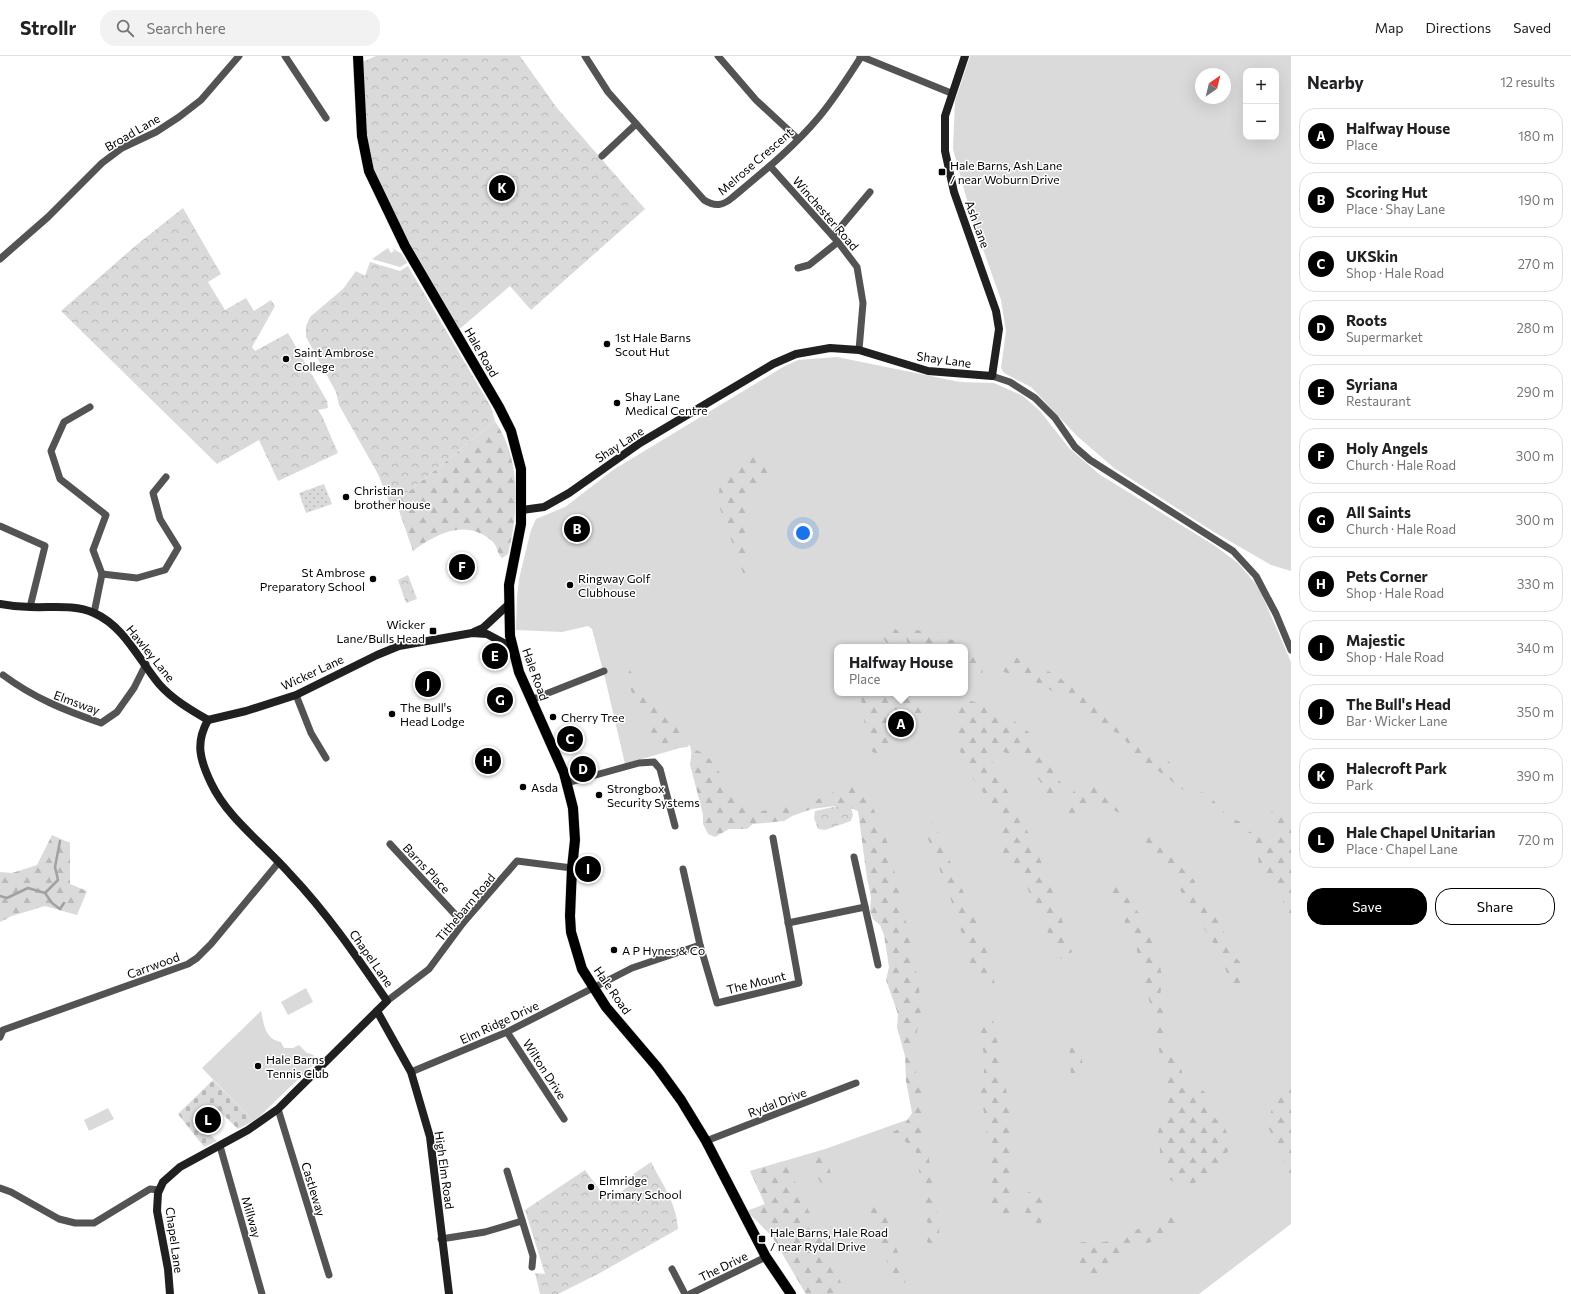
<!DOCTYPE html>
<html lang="en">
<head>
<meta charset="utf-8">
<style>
  :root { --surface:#fff; --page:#f2f2f2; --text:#202124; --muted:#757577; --line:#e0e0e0; --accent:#000 }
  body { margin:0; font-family:Commissioner,sans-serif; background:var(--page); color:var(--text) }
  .controls { position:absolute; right:12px; top:12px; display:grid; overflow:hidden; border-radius:8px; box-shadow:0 4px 16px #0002 }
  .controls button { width:36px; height:36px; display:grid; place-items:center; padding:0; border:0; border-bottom:1px solid var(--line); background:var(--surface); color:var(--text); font:20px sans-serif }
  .compass { position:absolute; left:1195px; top:12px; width:36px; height:36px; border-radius:50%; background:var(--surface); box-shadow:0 4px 16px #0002; rotate:35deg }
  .you { position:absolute; left:803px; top:477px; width:14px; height:14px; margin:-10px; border:3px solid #fff; border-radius:50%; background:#1a73e8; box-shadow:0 0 0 6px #1a73e833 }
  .badge { display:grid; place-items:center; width:26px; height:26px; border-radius:50%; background:var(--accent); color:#fff; font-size:13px; font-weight:700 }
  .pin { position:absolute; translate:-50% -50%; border:2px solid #fff; box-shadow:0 1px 4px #0006 }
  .popup { position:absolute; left:834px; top:588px; width:134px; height:52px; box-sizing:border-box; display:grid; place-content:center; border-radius:8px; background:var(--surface); filter:drop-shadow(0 1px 3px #0005); font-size:13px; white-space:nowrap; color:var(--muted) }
  .popup b { font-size:15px; color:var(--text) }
  .popup::after { content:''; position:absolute; left:50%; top:100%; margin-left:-8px; border:8px solid transparent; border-top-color:var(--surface) }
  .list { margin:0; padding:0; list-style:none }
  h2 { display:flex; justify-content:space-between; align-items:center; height:52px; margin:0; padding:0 16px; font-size:17px }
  h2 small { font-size:13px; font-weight:400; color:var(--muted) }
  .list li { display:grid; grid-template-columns:26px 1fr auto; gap:12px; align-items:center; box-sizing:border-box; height:56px; margin:0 8px 8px; padding:0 8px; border:1px solid var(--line); border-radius:16px }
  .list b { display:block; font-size:15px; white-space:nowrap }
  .list p { margin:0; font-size:13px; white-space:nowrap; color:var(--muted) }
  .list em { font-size:13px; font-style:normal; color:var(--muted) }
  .actions { display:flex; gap:8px; padding:12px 16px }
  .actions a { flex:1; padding:9px 0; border:1px solid var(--accent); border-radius:16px; text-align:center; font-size:14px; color:var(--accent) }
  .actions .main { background:var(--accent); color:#fff }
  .icon { flex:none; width:22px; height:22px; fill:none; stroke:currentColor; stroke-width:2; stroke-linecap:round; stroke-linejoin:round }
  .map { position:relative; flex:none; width:1291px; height:1238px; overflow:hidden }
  header { display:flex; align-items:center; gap:24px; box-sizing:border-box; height:56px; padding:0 20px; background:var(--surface); border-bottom:1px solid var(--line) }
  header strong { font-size:19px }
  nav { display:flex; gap:22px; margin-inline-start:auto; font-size:14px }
  .search { width:280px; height:36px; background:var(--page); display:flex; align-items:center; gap:10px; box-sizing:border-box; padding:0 14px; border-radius:16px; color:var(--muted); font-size:15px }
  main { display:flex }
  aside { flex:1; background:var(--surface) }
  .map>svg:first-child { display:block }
  .grass { fill:#dadada; fill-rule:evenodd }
  .forest { fill:url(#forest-firs) }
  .cemetery { fill:url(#cemetery-stones) }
  .park { fill:url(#park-crowns) }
  .garden { fill:url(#garden-dots) }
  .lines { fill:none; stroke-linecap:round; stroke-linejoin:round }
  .stream { stroke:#a1a1a1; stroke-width:2.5 }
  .primary-casing { stroke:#dbdbdb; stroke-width:11 }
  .street { stroke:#535353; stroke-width:7 }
  .secondary { stroke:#202020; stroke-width:8 }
  .primary { stroke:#000; stroke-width:10 }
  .poi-dot { fill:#000; stroke:#fff; stroke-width:1.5 }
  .labels { text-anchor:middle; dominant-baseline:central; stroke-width:3; stroke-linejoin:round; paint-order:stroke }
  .street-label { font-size:12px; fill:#000; stroke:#fff }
  .poi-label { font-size:12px; fill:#000; stroke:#fff; text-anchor:start }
</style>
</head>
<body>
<header>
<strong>Strollr</strong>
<div class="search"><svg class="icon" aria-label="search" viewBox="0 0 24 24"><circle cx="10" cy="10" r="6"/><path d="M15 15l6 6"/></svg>Search here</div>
<nav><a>Map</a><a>Directions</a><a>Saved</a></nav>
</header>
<main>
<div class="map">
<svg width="1291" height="1238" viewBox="0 0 1291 1238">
  <defs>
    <pattern id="forest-firs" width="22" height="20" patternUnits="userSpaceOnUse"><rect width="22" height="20" fill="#dadada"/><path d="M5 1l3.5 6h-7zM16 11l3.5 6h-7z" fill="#b9b9b9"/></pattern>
    <pattern id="cemetery-stones" width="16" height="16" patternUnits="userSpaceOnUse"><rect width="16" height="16" fill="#dadada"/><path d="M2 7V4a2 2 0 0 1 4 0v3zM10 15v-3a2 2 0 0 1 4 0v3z" fill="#b9b9b9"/></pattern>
    <pattern id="park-crowns" width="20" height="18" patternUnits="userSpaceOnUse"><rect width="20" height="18" fill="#dadada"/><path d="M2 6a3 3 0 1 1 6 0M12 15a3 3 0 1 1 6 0" fill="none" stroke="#b9b9b9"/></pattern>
    <pattern id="garden-dots" width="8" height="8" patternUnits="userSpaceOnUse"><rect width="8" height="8" fill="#dadada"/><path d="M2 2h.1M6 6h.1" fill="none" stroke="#b9b9b9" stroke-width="1.8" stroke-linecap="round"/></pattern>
  </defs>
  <rect width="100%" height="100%" fill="#fff"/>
  <!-- grass -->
  <g class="grass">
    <path d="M970,0H1291V515L1271,509L1214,476L1114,412L1077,380L1031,331L1004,317L1001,312L1006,275L1001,244L971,159L953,93L955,45ZM1246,15H1276V81H1246ZM1201,18H1225V42H1201Z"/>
    <path d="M388,192L391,197L394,195L392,192L402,198L407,207L400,211L372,203Z"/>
    <path d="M837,301L960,326L994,327L1023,340L1040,355L1069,392L1099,418L1215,490L1238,507L1255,527L1262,539L1291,606V1168L1199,1238H806L772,1180L747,1155L765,1148L750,1115L825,1093L915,1061L907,1029L909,1022L901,955L859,742L706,773L690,689L625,708L605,622L592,573L588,570L562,576L516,574L517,541L519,523L531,474L536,463L565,451L613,414L783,311L798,304ZM837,591H965V637H837Z"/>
    <path d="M306,932L313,946L288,959L281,946Z"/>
    <path d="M261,955C264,969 265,983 281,986L284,992H293L299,989L307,997L311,998L319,1003L258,1062L253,1065L202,1012Z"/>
    <path d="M108,1052L114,1063L89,1075L84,1064Z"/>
  </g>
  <!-- forest -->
  <g class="forest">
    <path d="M495,365C521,403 519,455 508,498L502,502C497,498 498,491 493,486C467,462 437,477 413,495L396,446Z"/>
    <path d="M764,398L770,404L769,417C765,420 759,423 756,427C736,453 748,493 750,524L746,525L718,447L720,427L733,414L752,401Z"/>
    <path d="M892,571L898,575L902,582L890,591L878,576Z"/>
    <path d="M915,574L940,577L944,581L952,584H961L977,593L983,616L974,622L965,618V591H911L908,588L905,578Z"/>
    <path d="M1015,601L1043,612L1105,650L1134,677L1142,691L1167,704L1177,713L1181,722L1213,744L1227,760L1243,767L1231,769L1224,761L1190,739L1152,710L1145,713L1139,709L1131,699L1129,689L1120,678L1107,673L1099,666L1086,663L1059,639L1038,627L1001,615L1002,607Z"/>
    <path d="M627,608L647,646L659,649L678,672L682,685L689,691L660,693L620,612Z"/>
    <path d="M860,637H917L922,646L925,661L916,669L903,662L894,664L886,661L891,694L885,702L869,694Z"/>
    <path d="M966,643L1004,657L1031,678L1033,688L1049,705L1064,733L1059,743L1047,742L1040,725L1023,704L992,691L984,685C994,715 1012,741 1025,770C1045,810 1059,853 1072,896L1060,903L1027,831L1003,798L1000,770L985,739L966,712L957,686L956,655Z"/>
    <path d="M692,693C714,698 721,719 728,738L738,739L748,744L752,757L814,745L837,734L851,730H861L866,735L888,788L908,874L919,931L921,961L914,985L916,1018L923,1026L926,1085L939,1166V1192L936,1196L930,1194L927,1184L928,1170L916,1096L909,1088L892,1077L904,1069L912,1057L906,1025L905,1000L897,971L898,958L886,924L889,911L884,879L880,869L873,863L870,855L871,841L867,822L858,755L848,751L835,750L812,753L792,760L784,765L753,768L747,773H729L715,781L708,778L703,768V758L690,709Z"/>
    <path d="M1099,724L1103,732L1126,754L1124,760C1097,743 1097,747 1070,760L1066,755C1073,732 1075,728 1099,724Z"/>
    <path d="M1280,755L1283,764L1291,770V873L1288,864L1281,856L1284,842L1280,836L1265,823L1259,809L1257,795L1249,791L1244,779L1251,775L1262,778L1270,788L1279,780L1269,767V757Z"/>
    <path d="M933,766L983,881L995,928L984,927L973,918L956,857L923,769Z"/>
    <path d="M1140,771L1194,824L1208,853L1215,858L1236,902L1244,910L1245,949L1243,952L1215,890L1169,816L1146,786Z"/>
    <path d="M52,779L70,787V828L87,835L77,859L45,850L12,860L0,866V816L12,817L37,809Z"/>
    <path d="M1116,827L1138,856L1150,881L1159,904L1162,921L1160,942L1165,959L1164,974L1170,997L1182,1015V1031L1190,1040L1201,1033L1211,1042L1210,1058L1224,1069L1231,1089C1220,1112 1207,1122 1184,1132L1169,1123L1161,1104L1158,1076L1166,1050L1167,1025L1158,990L1155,968L1133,878C1124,869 1116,845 1110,832Z"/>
    <path d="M992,958L1008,1044L1014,1115L1012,1163L1000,1160L987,1139L989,1096L981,1035L985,1009L979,959Z"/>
    <path d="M1075,977C1084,996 1085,1015 1075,1034L1071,1025L1069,981Z"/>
    <path d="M1291,1017V1123L1267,1068L1275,1044Z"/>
    <path d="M826,1096L832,1124L823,1130L805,1103Z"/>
    <path d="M785,1105L838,1217L844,1238H806L772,1180L747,1155L765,1148L750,1115Z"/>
    <path d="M1028,1136L1037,1138L1044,1147L1040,1174L1035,1178L1030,1172L1022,1145Z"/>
    <path d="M873,1145H880L883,1150L906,1223L903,1232L898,1231L890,1215L869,1150Z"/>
    <path d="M1179,1157L1171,1180C1144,1187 1127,1194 1104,1211L1101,1224L1088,1226L1074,1209L1081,1186H1105Z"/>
  </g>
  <!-- cemetery -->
  <path class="cemetery" d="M213,1024L253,1065L238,1073L213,1049L197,1066L217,1085L204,1091L178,1058Z"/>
  <!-- park -->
  <g class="park">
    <path d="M376,0H520L557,52L645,153L531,254L510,230L456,276L369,115L358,8Z"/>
    <path d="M183,152L221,218L208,226L225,254L246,242L254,255L271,244L275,250L252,291L255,295L288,277L327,345L328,352L318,354L322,360L338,397L278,425L259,384L217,408L61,255L134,191Z"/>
    <path d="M370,206L400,215L408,210L491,351L495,365L396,446L390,448L378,418L339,349L336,336L306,281V270L310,261L343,233L356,215L365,220Z"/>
    <path d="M408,519L417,543L406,547L398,524Z"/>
    <path d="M847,748H850L853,759L851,765L825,774L818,773L814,762L815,755Z"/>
    <path d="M651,1106C662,1127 677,1149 678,1173L598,1218L558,1238H540L535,1217L545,1218L525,1154L585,1114L608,1145L629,1130L625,1124Z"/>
  </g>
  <!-- garden -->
  <path class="garden" d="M324,428L332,448L306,457L299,437Z"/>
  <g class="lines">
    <!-- stream -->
    <g class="stream">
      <path d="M45,837L58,824L55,811L60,785"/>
      <path d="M0,840L7,842L28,832L45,837L52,847L60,853L64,847"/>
    </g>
    <defs>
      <path id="primary" d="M358,0L362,80L369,115L405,190L499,351L511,375L521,413V468L509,529L510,580L519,616L564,717L573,752L575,784L572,812L570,860L571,876L582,913L606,951L657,1011L681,1044L706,1085L766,1201L791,1238"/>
    </defs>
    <!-- primary casing -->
    <use href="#primary" class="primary-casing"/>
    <!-- street -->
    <g class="street">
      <path d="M285,0L326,62"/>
      <path d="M585,0L608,36L704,144C715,151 723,150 733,141C763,116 794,91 819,61C835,42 848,21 861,1"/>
      <path d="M718,0L756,44L798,83"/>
      <path d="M860,0L951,37"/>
      <path d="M602,100L636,68"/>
      <path d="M770,110L838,186L857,211L863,247L859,294"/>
      <path d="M833,180L870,136"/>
      <path d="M0,203L48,161L102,107L122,92L156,76L179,61L201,44L239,0"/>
      <path d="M798,212L809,209L838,186"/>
      <path d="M992,320L1010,326L1035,342L1055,362L1075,391L1090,404L1233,495L1256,520L1276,558L1291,594"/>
      <path d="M90,351L64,366L51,395L60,423L106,459L93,494L102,518"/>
      <path d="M0,470L45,490L30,551"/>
      <path d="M94,557L102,518L137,522L165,514L178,492L160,463L153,437L166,421"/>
      <path d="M3,619C34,642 64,654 101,667L117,656L134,632L146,608"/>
      <path d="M296,639L311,677L326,702"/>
      <path d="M533,643L604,615"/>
      <path d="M567,727L639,707L654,706L660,713L675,770"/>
      <path d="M390,788L463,867"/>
      <path d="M854,801L878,909"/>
      <path d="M683,813L700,889L717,947L799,927L773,782"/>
      <path d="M788,867L865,851"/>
      <path d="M387,945L429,913L463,867L517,805L572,812"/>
      <path d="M507,976L564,1063"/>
      <path d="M0,981L3,974L188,908L197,902L211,888L279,806"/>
      <path d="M411,1016L507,976L632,912L700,889"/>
      <path d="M278,1053L329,1219"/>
      <path d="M706,1085L856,1027"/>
      <path d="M220,1090L262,1238"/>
      <path d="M507,1115L533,1200L532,1211"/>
      <path d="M0,1132L11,1136L59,1163L75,1167H94L150,1133L159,1134"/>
      <path d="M441,1183L485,1176L522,1165"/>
      <path d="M672,1213L685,1238"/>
      <path d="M690,1238L766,1201"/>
    </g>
    <!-- secondary -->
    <g class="secondary">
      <path d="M522,454L544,451L569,437L640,387L773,308L796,298L830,292L859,294L928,315L992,320L999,273L996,255L954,136L945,95V60L965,0"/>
      <path d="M0,548C10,550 20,551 30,551C51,552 74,548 94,557C124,570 139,604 159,628C172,643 191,654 208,664"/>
      <path d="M474,576L483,572L508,549"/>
      <path d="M208,664L246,655L296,639L377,599L399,590L472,577L487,578L513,592"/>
      <path d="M377,955L411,1016L430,1081L449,1238"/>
      <path d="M170,1238L168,1213L157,1155L158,1137L163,1126L180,1111L248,1074L278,1053L387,945C357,901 327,857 290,818C264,788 228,763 211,727C200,704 195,687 208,664"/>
    </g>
    <!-- primary -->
    <use href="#primary" class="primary"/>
  </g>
  <!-- markers -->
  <g class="poi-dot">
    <rect x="938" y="112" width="8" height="8" rx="2"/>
    <circle cx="607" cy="288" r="4"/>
    <circle cx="286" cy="303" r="4"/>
    <circle cx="617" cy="347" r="4"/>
    <circle cx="346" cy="441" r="4"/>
    <circle cx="373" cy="523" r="4"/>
    <circle cx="570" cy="529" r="4"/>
    <rect x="429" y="571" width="8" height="8" rx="2"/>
    <circle cx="392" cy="658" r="4"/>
    <circle cx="553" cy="661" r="4"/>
    <circle cx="523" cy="731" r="4"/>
    <circle cx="599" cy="739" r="4"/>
    <circle cx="614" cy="894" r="4"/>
    <circle cx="258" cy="1010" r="4"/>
    <circle cx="591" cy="1131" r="4"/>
    <rect x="758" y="1179" width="8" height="8" rx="2"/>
  </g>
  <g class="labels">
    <!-- street labels -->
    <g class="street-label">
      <text transform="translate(132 76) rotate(-30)">Broad Lane</text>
      <text transform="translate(755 105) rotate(-41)">Melrose Crescent</text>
      <text transform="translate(826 157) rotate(49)">Winchester Road</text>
      <text transform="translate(978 168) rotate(70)">Ash Lane</text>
      <text transform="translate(482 296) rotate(60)">Hale Road</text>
      <text transform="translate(944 303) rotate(8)">Shay Lane</text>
      <text transform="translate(619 388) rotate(-33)">Shay Lane</text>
      <text transform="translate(151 597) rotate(51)">Hawley Lane</text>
      <text transform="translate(312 616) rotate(-25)">Wicker Lane</text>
      <text transform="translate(536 618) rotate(70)">Hale Road</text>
      <text transform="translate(77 646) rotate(20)">Elmsway</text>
      <text transform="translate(427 812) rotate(47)">Barns Place</text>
      <text transform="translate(465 851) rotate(-50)">Tithebarn Road</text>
      <text transform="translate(372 902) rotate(55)">Chapel Lane</text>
      <text transform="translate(153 909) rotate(-20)">Carrwood</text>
      <text transform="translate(756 926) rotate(-14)">The Mount</text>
      <text transform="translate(613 934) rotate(55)">Hale Road</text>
      <text transform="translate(499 966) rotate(-25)">Elm Ridge Drive</text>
      <text transform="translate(545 1013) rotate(57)">Wilton Drive</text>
      <text transform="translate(777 1046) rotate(-21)">Rydal Drive</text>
      <text transform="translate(445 1114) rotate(82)">High Elm Road</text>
      <text transform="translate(314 1133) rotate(73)">Castleway</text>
      <text transform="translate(252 1161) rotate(74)">Millway</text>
      <text transform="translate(175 1184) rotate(82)">Chapel Lane</text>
      <text transform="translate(723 1210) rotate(-26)">The Drive</text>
    </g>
    <!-- poi labels -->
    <g class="poi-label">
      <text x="950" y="109">Hale Barns, Ash Lane<tspan x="950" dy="14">/ near Woburn Drive</tspan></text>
      <text x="615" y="281">1st Hale Barns<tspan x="615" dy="14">Scout Hut</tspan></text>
      <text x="294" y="296">Saint Ambrose<tspan x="294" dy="14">College</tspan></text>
      <text x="625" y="340">Shay Lane<tspan x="625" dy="14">Medical Centre</tspan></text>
      <text x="354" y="434">Christian<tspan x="354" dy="14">brother house</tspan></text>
      <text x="365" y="516" text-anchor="end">St Ambrose<tspan x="365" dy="14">Preparatory School</tspan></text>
      <text x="578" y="522">Ringway Golf<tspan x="578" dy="14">Clubhouse</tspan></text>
      <text x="425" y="568" text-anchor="end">Wicker<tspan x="425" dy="14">Lane/Bulls Head</tspan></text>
      <text x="400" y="651">The Bull's<tspan x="400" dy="14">Head Lodge</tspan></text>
      <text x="561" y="661">Cherry Tree</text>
      <text x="531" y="731">Asda</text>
      <text x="607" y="732">Strongbox<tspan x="607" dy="14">Security Systems</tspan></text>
      <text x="622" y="894">A P Hynes &amp; Co</text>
      <text x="266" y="1003">Hale Barns<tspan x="266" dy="14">Tennis Club</tspan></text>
      <text x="599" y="1124">Elmridge<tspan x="599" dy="14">Primary School</tspan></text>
      <text x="770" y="1176">Hale Barns, Hale Road<tspan x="770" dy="14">/ near Rydal Drive</tspan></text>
    </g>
  </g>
</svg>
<div class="controls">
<button>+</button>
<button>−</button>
</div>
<svg class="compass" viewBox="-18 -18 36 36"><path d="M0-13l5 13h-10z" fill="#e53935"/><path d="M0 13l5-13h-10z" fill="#757577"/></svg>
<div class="you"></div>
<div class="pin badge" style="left:901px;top:668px">A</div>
<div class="popup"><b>Halfway House</b>Place</div>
<div class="pin badge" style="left:577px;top:473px">B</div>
<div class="pin badge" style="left:570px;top:683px">C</div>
<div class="pin badge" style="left:583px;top:713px">D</div>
<div class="pin badge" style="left:495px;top:600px">E</div>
<div class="pin badge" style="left:462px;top:511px">F</div>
<div class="pin badge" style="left:500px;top:644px">G</div>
<div class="pin badge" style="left:488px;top:705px">H</div>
<div class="pin badge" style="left:588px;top:813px">I</div>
<div class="pin badge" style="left:428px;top:628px">J</div>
<div class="pin badge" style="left:502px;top:132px">K</div>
<div class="pin badge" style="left:208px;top:1064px">L</div>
</div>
<aside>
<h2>Nearby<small>12 results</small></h2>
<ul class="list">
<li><span class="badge">A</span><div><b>Halfway House</b><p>Place</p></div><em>180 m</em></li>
<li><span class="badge">B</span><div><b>Scoring Hut</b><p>Place · Shay Lane</p></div><em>190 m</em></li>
<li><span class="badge">C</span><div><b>UKSkin</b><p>Shop · Hale Road</p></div><em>270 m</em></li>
<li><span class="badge">D</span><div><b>Roots</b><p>Supermarket</p></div><em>280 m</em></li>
<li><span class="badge">E</span><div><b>Syriana</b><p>Restaurant</p></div><em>290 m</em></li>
<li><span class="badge">F</span><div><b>Holy Angels</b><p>Church · Hale Road</p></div><em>300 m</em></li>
<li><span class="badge">G</span><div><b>All Saints</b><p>Church · Hale Road</p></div><em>300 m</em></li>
<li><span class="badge">H</span><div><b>Pets Corner</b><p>Shop · Hale Road</p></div><em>330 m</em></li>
<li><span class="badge">I</span><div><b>Majestic</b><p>Shop · Hale Road</p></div><em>340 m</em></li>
<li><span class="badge">J</span><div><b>The Bull's Head</b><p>Bar · Wicker Lane</p></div><em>350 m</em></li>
<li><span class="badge">K</span><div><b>Halecroft Park</b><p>Park</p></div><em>390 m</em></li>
<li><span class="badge">L</span><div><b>Hale Chapel Unitarian</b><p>Place · Chapel Lane</p></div><em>720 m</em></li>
</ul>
<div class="actions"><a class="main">Save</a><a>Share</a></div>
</aside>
</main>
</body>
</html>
